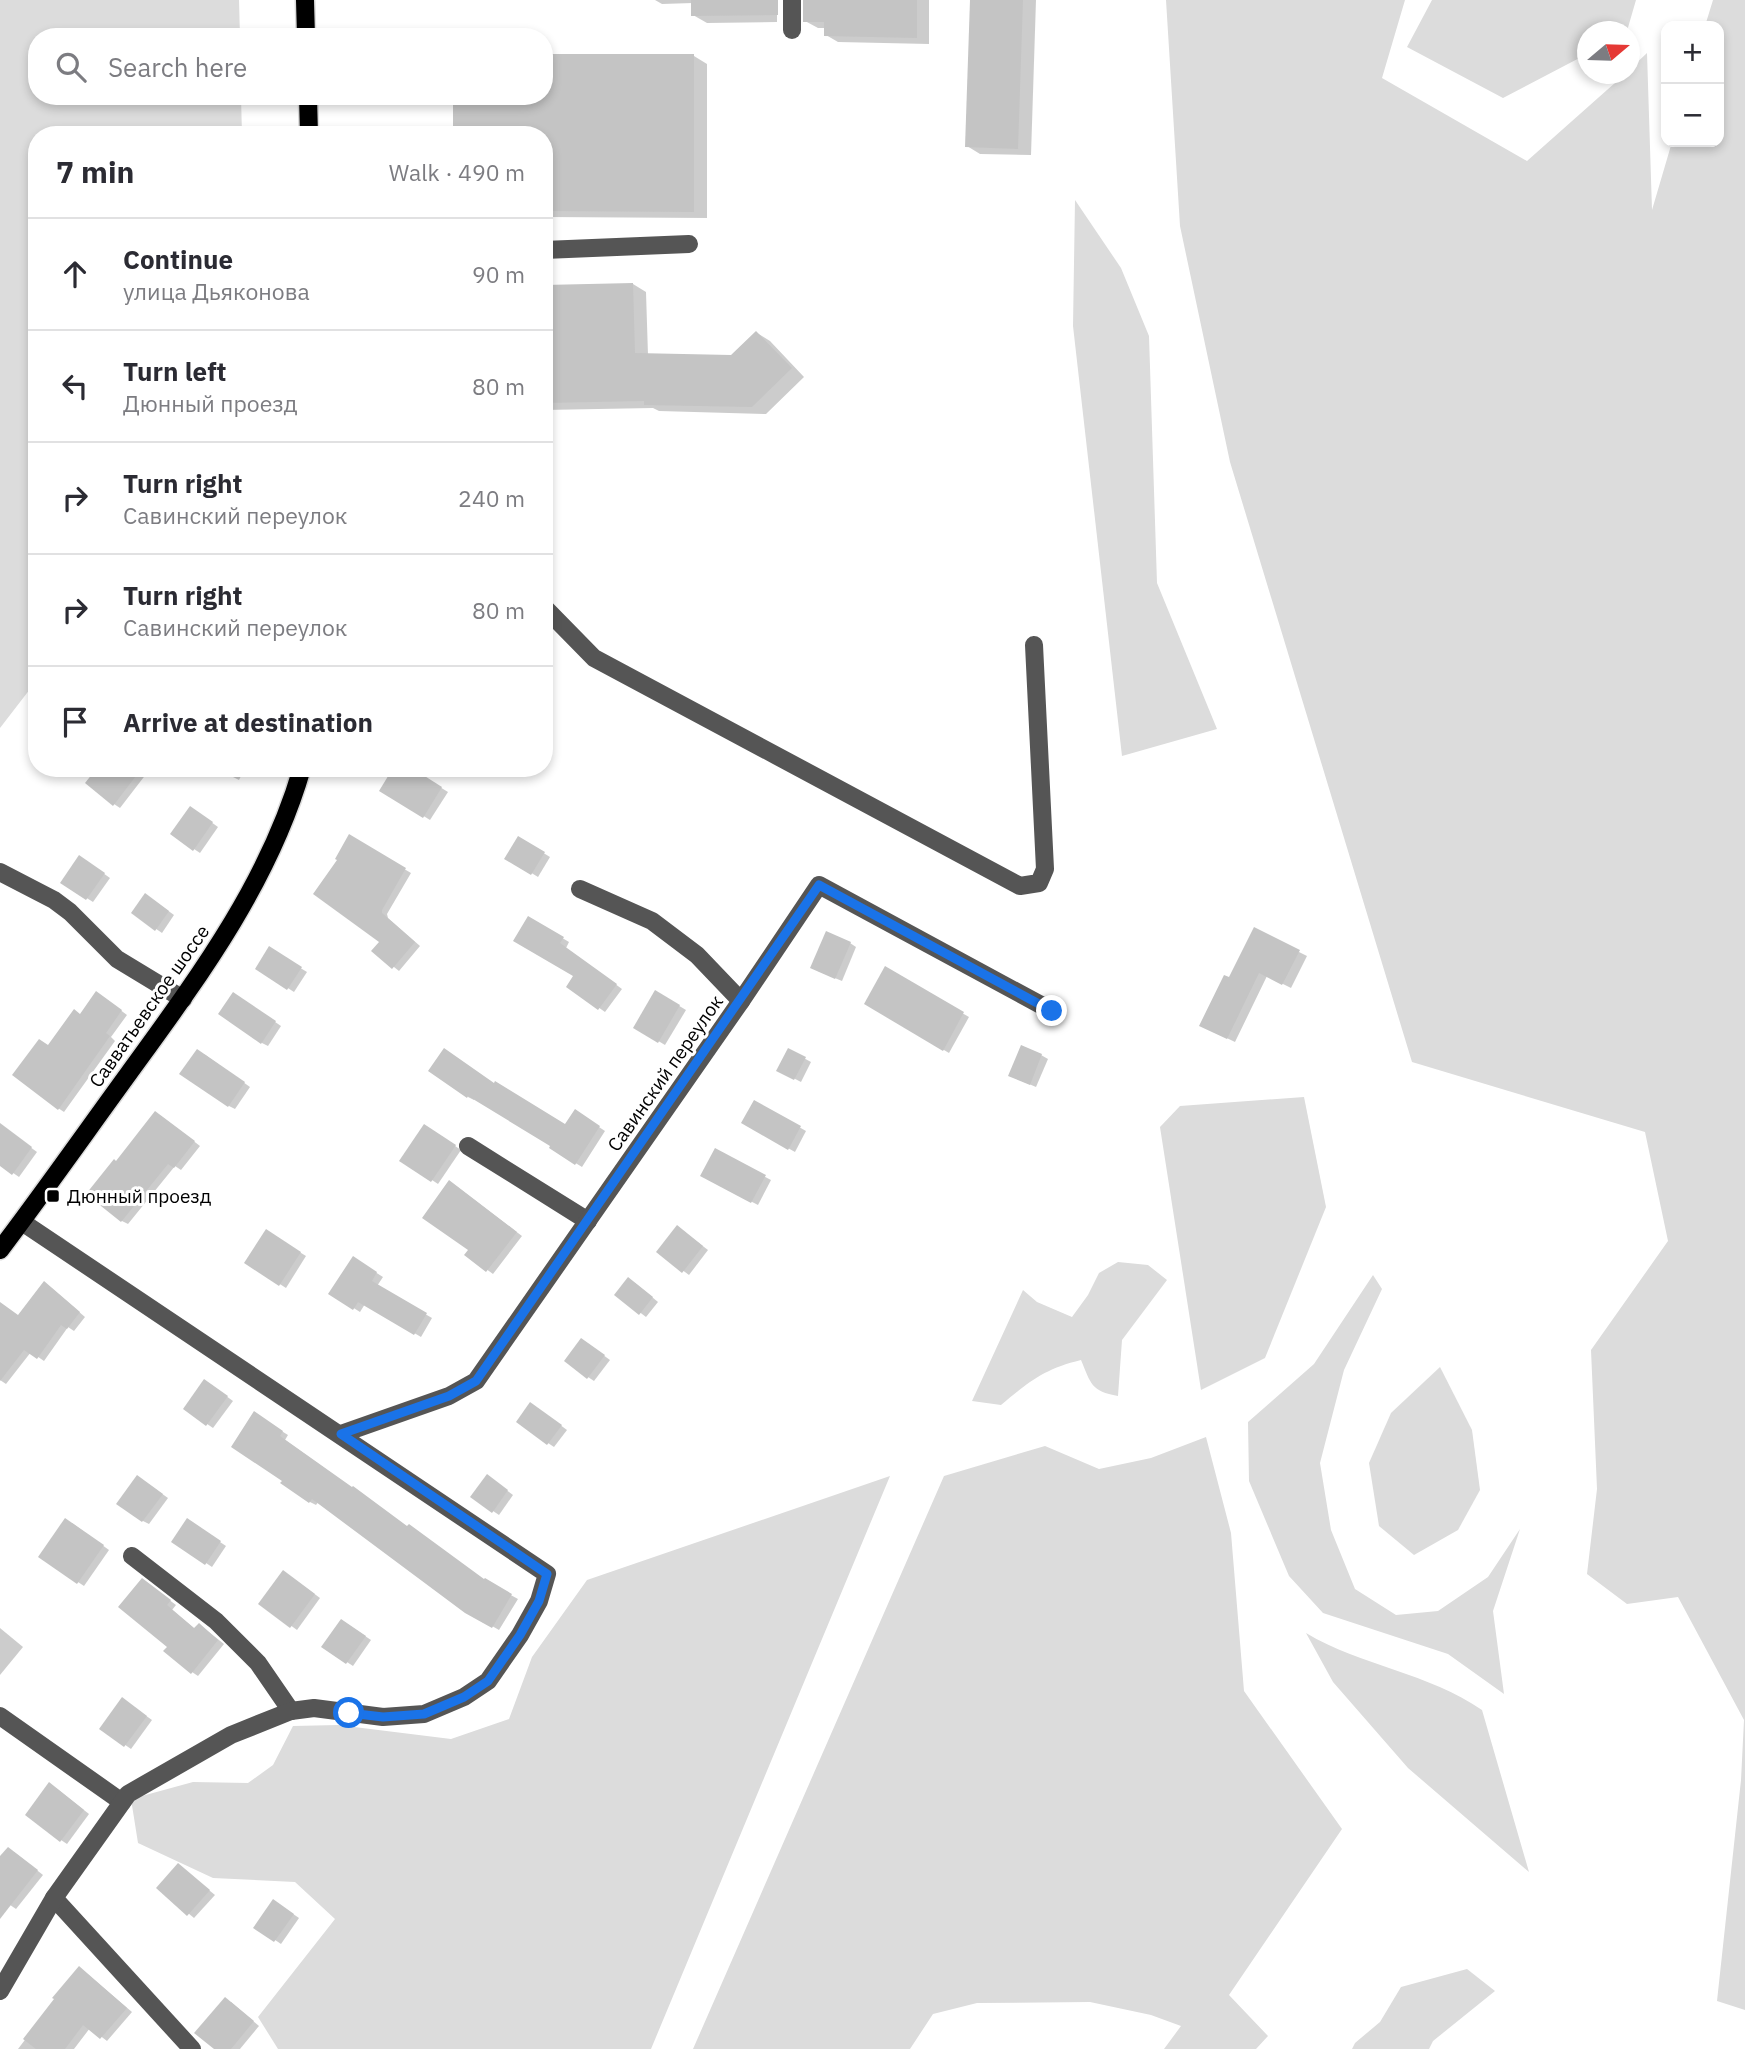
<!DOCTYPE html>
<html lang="en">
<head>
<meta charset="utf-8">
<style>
  :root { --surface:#fff; --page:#f2f2f3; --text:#2b2b33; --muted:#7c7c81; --line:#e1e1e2 }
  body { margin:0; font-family:"IBM Plex Sans",sans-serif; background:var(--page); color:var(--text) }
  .controls { position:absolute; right:21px; top:21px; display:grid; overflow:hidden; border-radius:14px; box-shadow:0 4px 10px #0003 }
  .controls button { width:63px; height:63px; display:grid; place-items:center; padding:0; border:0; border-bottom:2px solid var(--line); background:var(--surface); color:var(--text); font:35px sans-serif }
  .compass { position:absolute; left:1577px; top:21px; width:63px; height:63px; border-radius:50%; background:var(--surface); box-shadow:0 4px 10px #0003; rotate:71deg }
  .stop { position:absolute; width:21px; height:21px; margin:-16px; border:5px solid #1a73e8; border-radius:50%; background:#fff }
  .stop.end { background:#1a73e8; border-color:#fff; box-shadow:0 2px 7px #0008 }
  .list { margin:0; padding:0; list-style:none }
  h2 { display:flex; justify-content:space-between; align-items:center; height:91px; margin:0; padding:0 28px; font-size:30px }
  h2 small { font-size:23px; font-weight:400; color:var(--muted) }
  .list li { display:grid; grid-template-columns:46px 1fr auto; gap:21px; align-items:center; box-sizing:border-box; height:112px; padding:0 28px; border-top:2px solid var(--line) }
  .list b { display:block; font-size:26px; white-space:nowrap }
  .list p { margin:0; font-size:23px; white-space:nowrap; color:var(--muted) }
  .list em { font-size:23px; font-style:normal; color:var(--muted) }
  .icon { flex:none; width:38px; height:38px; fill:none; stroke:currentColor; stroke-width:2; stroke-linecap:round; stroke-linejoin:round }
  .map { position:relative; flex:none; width:1745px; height:2049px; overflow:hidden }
  .search { position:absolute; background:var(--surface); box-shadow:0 4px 10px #0003; left:28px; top:28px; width:525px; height:77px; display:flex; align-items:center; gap:18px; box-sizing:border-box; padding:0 24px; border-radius:28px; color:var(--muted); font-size:26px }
  .panel { position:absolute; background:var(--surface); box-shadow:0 4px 10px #0003; left:28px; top:126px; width:525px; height:651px; border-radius:28px }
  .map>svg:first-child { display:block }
  .green { fill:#dcdcdc }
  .shadow { fill:#0003 }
  .building { fill:#c4c4c4 }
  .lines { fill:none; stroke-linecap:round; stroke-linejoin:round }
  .major-casing { stroke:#dbdbdb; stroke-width:21 }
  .minor { stroke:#555; stroke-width:18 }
  .major { stroke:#000; stroke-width:18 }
  .route { stroke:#1a73e8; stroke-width:9 }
  .poi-dot { fill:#000; stroke:#fff; stroke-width:2.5 }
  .labels { text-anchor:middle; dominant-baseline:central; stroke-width:6; stroke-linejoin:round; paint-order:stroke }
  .street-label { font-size:19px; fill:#000; stroke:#fff }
  .poi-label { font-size:19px; fill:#000; stroke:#fff; text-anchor:start }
</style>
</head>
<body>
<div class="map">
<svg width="1745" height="2049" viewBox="0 0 1745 2049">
  <rect width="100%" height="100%" fill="#fff"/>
  <!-- green -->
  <g class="green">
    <path d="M0,0H239L240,37H37V96H241L242,135H37V680L0,728Z"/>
    <path d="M1166,0H1405L1382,78L1527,161L1625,74H1630V69L1647,53L1652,210L1672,142H1719V26H1705L1713,0H1745V2010L1717,2001L1741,1780L1744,1720L1678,1597L1627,1604L1587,1574L1597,1489L1591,1350L1668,1241L1645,1132L1412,1062L1230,462L1180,226Z"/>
    <path d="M1432,0H1636L1627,31L1588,32L1587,54L1503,98L1407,47Z"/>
    <path d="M1075,200L1121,268L1149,336L1157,583L1217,729L1122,756L1073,326Z"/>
    <path d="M1304,1097L1326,1207L1265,1358L1201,1390L1160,1127L1180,1106Z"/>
    <path d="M1118,1262L1148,1265L1167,1280L1122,1340L1118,1396C1091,1391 1091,1384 1081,1360C1044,1369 1030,1381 1001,1405L972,1401L1023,1290L1037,1302L1072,1317L1088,1295L1099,1273Z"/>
    <path d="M1373,1275L1382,1289L1344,1370L1320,1463L1331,1530L1355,1589L1396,1615L1438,1611L1488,1577L1520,1529L1493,1611L1504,1694L1448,1654L1323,1613L1289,1576L1249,1481L1248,1422L1314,1364Z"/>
    <path d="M1440,1367L1472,1430L1480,1490L1458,1530L1414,1555L1379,1526L1369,1463L1391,1413Z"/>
    <path d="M1206,1437L1231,1533L1244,1691L1342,1829L1229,1995L1268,2036L1256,2049H1164L1181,2026L1151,2015L1090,2002L977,2003L933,2014L910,2049H693L944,1476L1045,1446L1099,1469L1151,1458Z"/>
    <path d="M890,1476L651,2049H278L258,2017L335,1919L295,1882L213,1878L138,1843L131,1799L193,1782L248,1783L273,1765L293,1726L338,1725L451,1739L509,1719L532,1657L587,1580Z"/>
    <path d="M1306,1633C1361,1666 1429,1673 1482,1710L1529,1872L1408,1768L1333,1682Z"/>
    <path d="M1467,1969L1495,1991L1433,2041L1429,2049H1352L1355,2043L1380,2022L1401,1987Z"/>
  </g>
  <!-- shadow -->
  <g class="shadow">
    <path d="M655,0H777V22L707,23L693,15V3L662,4Z"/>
    <path d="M805,0H929V44L838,42L826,35V28H818L805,21Z"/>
    <path d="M971,0H1036L1031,155L980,154L967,146Z"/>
    <path d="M694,56L707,64V218L544,217V96Z"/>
    <path d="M633,284L646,292L648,355L732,356L757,333L770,341L804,377L766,414L659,411L653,408L544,410V287Z"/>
    <path d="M99,768H149L150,769L120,808L114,804Z"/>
    <path d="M215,768H245L239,780Z"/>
    <path d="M409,768L448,792L430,820L382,790Z"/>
    <path d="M197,812L218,827L200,853L194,849Z"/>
    <path d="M350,837L411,873L387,914L388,918L420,946L399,971L374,951L382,942L340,860Z"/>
    <path d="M519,838L550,857L538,877L507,858Z"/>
    <path d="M86,861L110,878L93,902L63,883Z"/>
    <path d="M152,899L174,915L162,933L133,913Z"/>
    <path d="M529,918L569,942L566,948L622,989L605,1012L568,986L576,976Z"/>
    <path d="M850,943L856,947L842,981L818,971Z"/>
    <path d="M269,949L307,972L294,992L257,968Z"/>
    <path d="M1299,952L1307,956L1291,988L1267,976L1235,1042L1210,1030L1230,979Z"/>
    <path d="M886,969L969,1017L949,1053L866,1003Z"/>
    <path d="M656,992L686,1010L665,1045L635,1027Z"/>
    <path d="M103,997L127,1015L111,1037L115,1041L64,1112L58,1108L49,1047Z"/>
    <path d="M240,998L281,1026L268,1046L262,1043Z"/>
    <path d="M789,1050L811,1062L801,1082L778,1070Z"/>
    <path d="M204,1054L250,1087L235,1109L229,1106Z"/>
    <path d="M1041,1055L1048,1059L1036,1087L1017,1079Z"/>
    <path d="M431,1070L495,1085L566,1126L581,1115L605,1131L582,1167L551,1148L553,1146L475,1098L474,1100L468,1097Z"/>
    <path d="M755,1102L806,1131L795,1152L743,1123Z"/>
    <path d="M161,1116L200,1146L181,1170L175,1166L128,1224L122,1221L117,1163Z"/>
    <path d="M0,1125L37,1152L19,1177L0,1164Z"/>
    <path d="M430,1129L461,1150L438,1184L402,1160Z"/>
    <path d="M716,1151L771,1180L758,1205L702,1176Z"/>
    <path d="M456,1186L522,1236L493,1274L467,1255L471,1249Z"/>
    <path d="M683,1231L708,1250L689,1275L658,1252Z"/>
    <path d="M267,1232L306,1256L286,1288L247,1263Z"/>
    <path d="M353,1258L383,1277L377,1286L432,1318L421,1337L365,1304L360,1312L330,1293Z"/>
    <path d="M635,1283L658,1302L646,1317L617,1295Z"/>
    <path d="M50,1287L85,1317L74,1331L68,1327L44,1361L31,1352L6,1384L0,1380V1314L19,1317Z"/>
    <path d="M588,1344L610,1360L594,1381L588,1377Z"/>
    <path d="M211,1385L233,1401L213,1428L185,1409Z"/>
    <path d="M537,1408L567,1430L554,1447L548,1443Z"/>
    <path d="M254,1414L288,1435L285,1440L408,1528L485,1581L518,1599L499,1630L466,1611L319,1501L316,1505L310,1502Z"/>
    <path d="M493,1480L513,1495L499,1515L493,1511Z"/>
    <path d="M144,1481L168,1498L149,1524L143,1521Z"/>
    <path d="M72,1523L109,1550L84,1586L78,1582Z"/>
    <path d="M193,1524L226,1546L212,1567L206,1563Z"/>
    <path d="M290,1576L320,1598L297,1630L261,1604Z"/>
    <path d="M148,1584L176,1605L172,1610L195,1629L200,1625L224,1644L198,1676L192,1672L169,1647Z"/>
    <path d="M347,1624L371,1640L353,1666L324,1647Z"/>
    <path d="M0,1628L23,1647L0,1675Z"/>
    <path d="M128,1703L152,1720L131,1749L101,1728Z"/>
    <path d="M56,1788L89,1814L67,1844L61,1840Z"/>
    <path d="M14,1852L43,1875L16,1909L0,1898V1859Z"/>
    <path d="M178,1865L215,1895L194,1918L158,1888Z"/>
    <path d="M280,1905L299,1918L281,1944L256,1927Z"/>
    <path d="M85,1972L132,2012L107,2041L90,2028L74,2049H18L56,1999Z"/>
    <path d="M231,2002L259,2026L240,2049H217Z"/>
  </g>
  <!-- building -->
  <g class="building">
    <path d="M691,0H778V15L691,16Z"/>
    <path d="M803,0H917V38L824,36V22H803Z"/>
    <path d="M970,0H1023L1018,149L965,147Z"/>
    <path d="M544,54H694V212L544,211V135H453V96H544Z"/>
    <path d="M633,283L635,353L731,355L756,331L792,368L752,407L644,405V401L544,403V285Z"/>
    <path d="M97,768H142L113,806L85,783Z"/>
    <path d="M393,768H412L442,787L423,818L379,791Z"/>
    <path d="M190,806L213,822L193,851L170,834Z"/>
    <path d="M349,834L406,868L382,910V913L415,942L392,969L371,951L379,942L313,894L337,860L335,859Z"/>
    <path d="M518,836L545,852L531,875L504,859Z"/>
    <path d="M79,855L105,873L86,900L60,883Z"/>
    <path d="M145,893L169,911L155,931L131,913Z"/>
    <path d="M528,916L564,937L560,943L617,984L598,1010L566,987L573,976L513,941Z"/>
    <path d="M1254,927L1300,950L1282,985L1259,973L1227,1039L1199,1026L1224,975L1229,977Z"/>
    <path d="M826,931L851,942L835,979L810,968Z"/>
    <path d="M269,946L302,967L287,990L255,969Z"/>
    <path d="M885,966L964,1012L943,1051L864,1004Z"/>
    <path d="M655,990L680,1005L658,1043L633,1028Z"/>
    <path d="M96,991L122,1010L106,1033L110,1036L58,1110L12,1075L39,1039L48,1045L74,1009L80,1014Z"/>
    <path d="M233,992L276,1021L261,1044L218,1014Z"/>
    <path d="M1021,1045L1042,1054L1030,1085L1008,1076Z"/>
    <path d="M444,1048L494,1083L495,1081L565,1124L575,1109L600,1126L575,1165L549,1148L550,1146L468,1096L467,1098L428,1071Z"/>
    <path d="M788,1048L806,1057L794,1080L776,1071Z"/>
    <path d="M197,1049L245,1082L228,1107L179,1074Z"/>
    <path d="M754,1100L801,1126L788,1150L741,1123Z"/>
    <path d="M155,1111L195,1141L174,1168L168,1164L121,1222L86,1194L114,1159L116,1161Z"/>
    <path d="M0,1123L32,1147L12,1175L0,1166Z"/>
    <path d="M424,1124L456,1145L431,1182L399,1161Z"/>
    <path d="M715,1148L766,1175L751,1203L700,1176Z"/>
    <path d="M449,1180L517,1232L486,1272L464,1255L468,1250L422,1218Z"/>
    <path d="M677,1225L703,1246L682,1273L656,1252Z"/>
    <path d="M266,1229L301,1252L279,1286L244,1263Z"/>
    <path d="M353,1256L377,1272L372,1281L427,1313L414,1335L358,1302L353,1310L328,1294Z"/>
    <path d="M628,1277L653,1297L639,1315L614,1295Z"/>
    <path d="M44,1281L80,1312L67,1329L61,1325L37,1359L24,1350L0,1381V1302L18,1315Z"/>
    <path d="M581,1338L605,1355L587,1379L564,1361Z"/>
    <path d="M204,1379L228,1396L206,1426L183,1409Z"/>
    <path d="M530,1402L562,1425L547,1445L516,1422Z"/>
    <path d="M254,1411L283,1431L280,1436L352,1487L353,1486L407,1526L409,1524L484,1579L485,1578L512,1594L492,1628L465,1613L312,1499L309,1503L280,1483L282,1481L231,1447Z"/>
    <path d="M487,1474L508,1490L492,1513L470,1497Z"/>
    <path d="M137,1475L163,1494L142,1522L116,1504Z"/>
    <path d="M65,1518L104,1545L77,1584L38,1557Z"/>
    <path d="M187,1518L221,1541L205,1565L171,1542Z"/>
    <path d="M283,1570L315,1594L290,1628L258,1604Z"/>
    <path d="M142,1578L171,1600L167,1605L194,1628L199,1623L218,1640L191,1674L163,1651L167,1647L118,1607Z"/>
    <path d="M341,1619L366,1636L346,1664L321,1647Z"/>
    <path d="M122,1697L147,1716L124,1747L99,1729Z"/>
    <path d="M49,1782L84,1810L60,1842L25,1815Z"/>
    <path d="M8,1847L38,1870L0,1919V1856Z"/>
    <path d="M178,1863L210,1890L187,1916L156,1888Z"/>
    <path d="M273,1899L294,1914L274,1942L253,1928Z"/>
    <path d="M79,1966L127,2008L100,2039L83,2025L65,2049H36L23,2039L54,1999L52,1998Z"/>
    <path d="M225,1997L254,2021L231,2049H214L194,2033Z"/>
  </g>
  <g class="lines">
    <defs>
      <g id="major">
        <path d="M305,0L306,37"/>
        <path d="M308,96L309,135"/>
        <path d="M0,1250C44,1192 86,1132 129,1073C198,978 269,883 302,768"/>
      </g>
    </defs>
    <!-- major casing -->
    <use href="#major" class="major-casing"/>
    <!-- minor -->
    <g class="minor">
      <path d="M792,0V30"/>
      <path d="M544,250L689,244"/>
      <path d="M544,607L594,658L1020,886L1039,883L1045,869L1034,645"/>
      <path d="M0,872L54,900L70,912L117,959L183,999"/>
      <path d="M580,889L652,921L697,955L741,1001"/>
      <path d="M468,1146L588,1221"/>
      <path d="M341,1434L449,1396L476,1381L741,1001L819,885L1052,1011"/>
      <path d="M132,1556L216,1621L258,1663L291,1711"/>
      <path d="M0,1716L122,1802"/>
      <path d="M54,1898L192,2049"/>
      <path d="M0,1991L54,1898L128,1794L231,1735L291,1711L314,1708L383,1717L424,1714L464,1697L488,1681L520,1635L539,1601L547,1574L22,1222"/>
    </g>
    <!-- major -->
    <use href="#major" class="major"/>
  </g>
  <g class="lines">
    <!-- route -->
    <path class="route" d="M349,1713L383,1717L424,1714L464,1697L488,1681L520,1635L539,1601L547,1574L341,1434L449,1396L476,1381L819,885L1052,1011"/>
  </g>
  <!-- markers -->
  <rect class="poi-dot" x="46" y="1189" width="14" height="14" rx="3.5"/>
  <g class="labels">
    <!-- street labels -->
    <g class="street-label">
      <text transform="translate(149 1006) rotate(-55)">Савватьевское шоссе</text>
      <text transform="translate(665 1073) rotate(-55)">Савинский переулок</text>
    </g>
    <!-- poi labels -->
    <g class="poi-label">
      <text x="67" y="1196">Дюнный проезд</text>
    </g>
  </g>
</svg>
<div class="controls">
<button>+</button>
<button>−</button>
</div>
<svg class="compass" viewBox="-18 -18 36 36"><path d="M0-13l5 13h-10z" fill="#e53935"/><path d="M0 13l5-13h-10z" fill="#7c7c81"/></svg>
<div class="stop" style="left:349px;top:1713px"></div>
<div class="stop end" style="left:1052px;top:1011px"></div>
<div class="search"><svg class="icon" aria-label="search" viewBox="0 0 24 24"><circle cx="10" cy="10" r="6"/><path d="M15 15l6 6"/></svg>Search here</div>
<section class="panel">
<h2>7 min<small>Walk · 490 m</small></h2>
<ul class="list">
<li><svg class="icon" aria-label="ahead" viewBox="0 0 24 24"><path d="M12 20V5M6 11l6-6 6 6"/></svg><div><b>Continue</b><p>улица Дьяконова</p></div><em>90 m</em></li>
<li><svg class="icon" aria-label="left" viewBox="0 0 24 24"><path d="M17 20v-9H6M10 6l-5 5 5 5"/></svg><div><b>Turn left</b><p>Дюнный проезд</p></div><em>80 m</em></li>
<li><svg class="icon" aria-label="right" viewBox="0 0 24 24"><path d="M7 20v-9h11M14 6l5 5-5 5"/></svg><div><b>Turn right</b><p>Савинский переулок</p></div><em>240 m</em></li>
<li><svg class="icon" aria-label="right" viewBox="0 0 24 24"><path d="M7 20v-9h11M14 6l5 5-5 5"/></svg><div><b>Turn right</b><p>Савинский переулок</p></div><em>80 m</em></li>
<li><svg class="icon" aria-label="arrive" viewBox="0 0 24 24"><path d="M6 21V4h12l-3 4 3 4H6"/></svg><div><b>Arrive at destination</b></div></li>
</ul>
</section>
</div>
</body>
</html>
